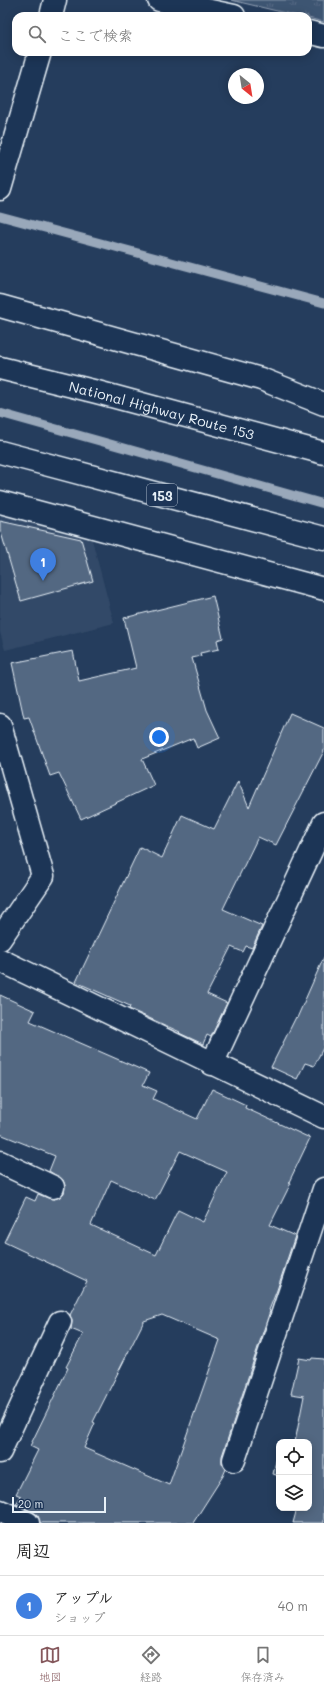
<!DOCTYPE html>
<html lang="ja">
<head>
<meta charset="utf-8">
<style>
  :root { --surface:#fff; --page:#f6f6f6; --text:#222; --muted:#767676; --line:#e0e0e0; --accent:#85585c }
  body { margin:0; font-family:Mali,"Klee One",sans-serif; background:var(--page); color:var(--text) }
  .controls { position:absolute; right:12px; bottom:12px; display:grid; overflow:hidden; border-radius:8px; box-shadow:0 2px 10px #0003 }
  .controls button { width:36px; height:36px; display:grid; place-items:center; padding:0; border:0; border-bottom:1px solid var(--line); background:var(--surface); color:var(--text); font:20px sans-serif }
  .compass { position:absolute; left:228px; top:68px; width:36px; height:36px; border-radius:50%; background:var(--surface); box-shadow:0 2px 10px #0003; rotate:150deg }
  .scale { position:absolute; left:12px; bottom:10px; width:94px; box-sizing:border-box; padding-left:4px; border:2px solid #e8f1f8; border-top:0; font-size:11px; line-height:14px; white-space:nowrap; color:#e8f1f8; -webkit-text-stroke:3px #1d3557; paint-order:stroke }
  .you { position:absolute; left:159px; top:737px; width:14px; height:14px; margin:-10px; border:3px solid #fff; border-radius:50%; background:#1a73e8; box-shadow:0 0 0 6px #1a73e833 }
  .badge { display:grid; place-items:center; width:26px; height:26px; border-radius:50%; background:var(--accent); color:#fff; font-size:13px; font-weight:700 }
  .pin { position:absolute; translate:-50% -33px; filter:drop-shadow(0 1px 2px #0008) }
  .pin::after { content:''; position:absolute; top:21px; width:14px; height:12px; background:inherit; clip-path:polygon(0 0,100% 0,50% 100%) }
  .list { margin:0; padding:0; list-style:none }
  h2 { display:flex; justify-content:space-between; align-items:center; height:52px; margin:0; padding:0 16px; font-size:17px }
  h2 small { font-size:13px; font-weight:400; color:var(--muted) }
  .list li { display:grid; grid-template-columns:26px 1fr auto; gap:12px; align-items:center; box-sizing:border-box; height:60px; padding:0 16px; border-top:1px solid var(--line) }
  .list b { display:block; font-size:15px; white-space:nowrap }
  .list p { margin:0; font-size:13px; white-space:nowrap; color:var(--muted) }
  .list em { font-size:13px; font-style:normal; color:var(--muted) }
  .icon { flex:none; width:22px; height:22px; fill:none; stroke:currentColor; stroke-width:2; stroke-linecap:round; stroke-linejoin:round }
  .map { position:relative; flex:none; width:324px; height:1523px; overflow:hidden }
  .search { position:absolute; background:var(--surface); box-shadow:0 2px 10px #0003; left:12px; right:12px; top:12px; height:44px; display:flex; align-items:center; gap:10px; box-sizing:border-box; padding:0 14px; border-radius:12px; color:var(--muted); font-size:15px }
  .sheet { height:112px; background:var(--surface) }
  nav { display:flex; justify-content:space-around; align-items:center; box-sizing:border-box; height:56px; border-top:1px solid var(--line); background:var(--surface); font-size:11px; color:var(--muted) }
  nav a { display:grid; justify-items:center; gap:2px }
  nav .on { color:var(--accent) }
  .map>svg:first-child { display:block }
  .built { fill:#334a68 }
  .grass { fill:url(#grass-tufts); stroke:#93a2b5 }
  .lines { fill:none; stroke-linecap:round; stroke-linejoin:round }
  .stream { stroke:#99a8ba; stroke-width:9 }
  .building { fill:#536782; stroke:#e8f1f8; fill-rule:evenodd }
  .minor-casing { stroke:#e8f1f8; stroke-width:25 }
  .trunk-casing { stroke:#e8f1f8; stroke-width:25 }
  .minor { stroke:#1d3557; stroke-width:22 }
  .trunk { stroke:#1d3557; stroke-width:22 }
  .labels { text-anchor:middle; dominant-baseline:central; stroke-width:3.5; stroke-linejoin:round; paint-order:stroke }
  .shield { fill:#1d3557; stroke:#abb9c8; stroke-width:1 }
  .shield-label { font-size:13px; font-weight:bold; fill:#e8f1f8 }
  .street-label { font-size:14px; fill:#e8f1f8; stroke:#1d3557 }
</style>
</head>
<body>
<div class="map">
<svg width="324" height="1523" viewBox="0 0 324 1523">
  <defs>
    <pattern id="grass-tufts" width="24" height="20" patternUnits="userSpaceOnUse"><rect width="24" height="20" fill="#3e5472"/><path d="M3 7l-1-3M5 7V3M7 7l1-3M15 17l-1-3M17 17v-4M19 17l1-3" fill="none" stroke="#5a6d87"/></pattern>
  </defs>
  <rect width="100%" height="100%" fill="#253d5d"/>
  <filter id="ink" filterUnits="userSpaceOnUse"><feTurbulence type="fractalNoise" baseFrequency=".025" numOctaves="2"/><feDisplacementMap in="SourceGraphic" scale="8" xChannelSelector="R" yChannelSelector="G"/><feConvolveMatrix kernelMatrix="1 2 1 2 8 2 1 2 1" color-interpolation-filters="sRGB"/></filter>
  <g filter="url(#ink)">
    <!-- built -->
    <path class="built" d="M0,515L91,536L114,623L5,650L0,632Z"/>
    <!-- grass -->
    <path class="grass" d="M231,0H324V22L308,18V16H298Z"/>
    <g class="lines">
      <!-- stream -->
      <g class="stream">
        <path d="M0,216L324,303"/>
        <path d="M0,413L324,504"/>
      </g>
    </g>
    <!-- building -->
    <g class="building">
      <path d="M0,521L81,539L93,581L21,601L0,529Z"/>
      <path d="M213,596L223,638L217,640L219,649L200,653L201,656L192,658L207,710L220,738L197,748L193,738L142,759L154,785L81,819L59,773L50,776L29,717L24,718L12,663L73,651L79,681L136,668L124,618Z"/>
      <path d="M290,713L324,728V751L276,845L258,837L223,909L262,926L252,948L246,946L243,952L231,947L207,994L227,1003L211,1037L207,1035L203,1044L179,1033L180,1032L129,1009L130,1006L76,982L140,847L162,858L182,815L214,829L238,781L249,807Z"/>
      <path d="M324,957V1046L314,1066L305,1063L297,1079L271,1067L296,1017L297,1018Z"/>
      <path d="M0,995L35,1011L30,1021L149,1073L143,1085L157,1091L153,1099L197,1119L212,1089L246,1105L245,1108L310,1138L289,1182L291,1183L270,1225L295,1236L277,1290L269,1310L270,1311L222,1456V1463L226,1469L223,1476L193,1523H40L38,1516L33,1512L16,1504L21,1496L16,1494L38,1450L30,1446L68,1368L66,1367L83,1334L71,1329L72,1321L70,1315L87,1281L4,1242L26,1197L35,1201L38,1194L48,1198L54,1199L60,1197L64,1193L65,1186L63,1180L49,1171L55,1156L0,1134ZM180,1151L227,1172L203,1222L178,1210L156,1255L91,1225L111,1180L155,1200ZM162,1315L220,1340L169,1485L84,1448L95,1423L93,1422L144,1321Z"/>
      <path d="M299,1358L311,1360L312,1358L324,1359V1523H293L297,1508H309V1442H295L304,1396L291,1394Z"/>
      <path d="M279,1448V1476L273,1474Z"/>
    </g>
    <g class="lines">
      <defs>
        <g id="minor">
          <path d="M159,0L234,16"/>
          <path d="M51,16L55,0"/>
          <path d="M308,32L324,36"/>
          <path d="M0,189L40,52"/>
          <path d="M0,306L261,379L324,404"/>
          <path d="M0,502L324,589"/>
          <path d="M0,725L43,876L0,939"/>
          <path d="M0,960L324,1117"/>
          <path d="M212,1064L324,823"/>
          <path d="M0,1162L53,1187"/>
          <path d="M0,1452L60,1322"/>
          <path d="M234,1460L324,1189"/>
          <path d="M0,1511L28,1523"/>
        </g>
        <g id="trunk">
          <path id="s1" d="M0,368L97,392L324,453"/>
          <path d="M0,452L324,538"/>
        </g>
      </defs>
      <!-- minor casing -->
      <use href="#minor" class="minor-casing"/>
      <!-- trunk casing -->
      <use href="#trunk" class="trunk-casing"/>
      <!-- minor -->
      <use href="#minor" class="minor"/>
      <!-- trunk -->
      <use href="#trunk" class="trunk"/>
    </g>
  </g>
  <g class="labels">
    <!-- shield labels -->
    <rect class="shield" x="147" y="484" width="30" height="22" rx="3"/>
    <g class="shield-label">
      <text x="162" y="495">153</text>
    </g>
    <!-- street labels -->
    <g class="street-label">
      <text stroke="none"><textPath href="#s1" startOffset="167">National Highway Route 153</textPath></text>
    </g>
  </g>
</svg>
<div class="controls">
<button><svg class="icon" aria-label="locate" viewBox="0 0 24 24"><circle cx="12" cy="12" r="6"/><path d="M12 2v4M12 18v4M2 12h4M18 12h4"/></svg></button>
<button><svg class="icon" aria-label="layers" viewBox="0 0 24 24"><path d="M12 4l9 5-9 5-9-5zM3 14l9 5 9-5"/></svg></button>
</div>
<svg class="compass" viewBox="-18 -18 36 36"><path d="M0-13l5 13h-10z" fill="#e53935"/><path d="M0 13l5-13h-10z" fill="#767676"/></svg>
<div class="scale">20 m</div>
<div class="you"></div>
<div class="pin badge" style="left:43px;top:581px;background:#3f7fe0">1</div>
<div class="search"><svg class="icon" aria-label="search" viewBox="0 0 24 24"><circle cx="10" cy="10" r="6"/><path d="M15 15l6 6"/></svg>ここで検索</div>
</div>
<section class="sheet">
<h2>周辺<small></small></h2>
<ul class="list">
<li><span class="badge" style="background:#3f7fe0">1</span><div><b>アップル</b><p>ショップ</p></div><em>40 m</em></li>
</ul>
</section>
<nav>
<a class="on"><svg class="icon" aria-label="map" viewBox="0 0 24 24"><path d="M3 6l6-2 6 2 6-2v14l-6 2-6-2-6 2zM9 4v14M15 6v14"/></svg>地図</a>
<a><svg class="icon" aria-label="directions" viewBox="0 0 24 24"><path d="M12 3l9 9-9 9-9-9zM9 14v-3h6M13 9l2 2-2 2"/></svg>経路</a>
<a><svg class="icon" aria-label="saved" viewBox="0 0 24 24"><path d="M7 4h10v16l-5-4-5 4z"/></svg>保存済み</a>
</nav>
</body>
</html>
